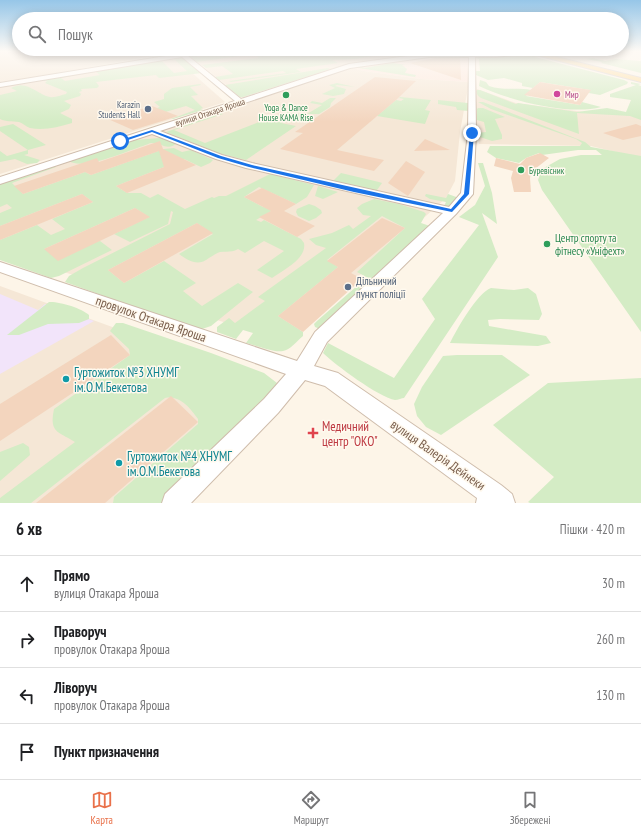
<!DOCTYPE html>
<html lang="uk">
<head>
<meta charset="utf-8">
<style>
  :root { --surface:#fff; --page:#f2f2f2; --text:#202124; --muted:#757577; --line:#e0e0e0; --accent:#e9714a }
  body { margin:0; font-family:"PT Sans Narrow",sans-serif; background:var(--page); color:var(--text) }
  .stop { position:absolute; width:12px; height:12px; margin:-9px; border:3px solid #1a73e8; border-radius:50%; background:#fff }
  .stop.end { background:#1a73e8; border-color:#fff; box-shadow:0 1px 4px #0008 }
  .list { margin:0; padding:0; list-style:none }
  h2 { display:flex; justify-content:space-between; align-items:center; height:52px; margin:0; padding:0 16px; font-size:17px }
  h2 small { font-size:13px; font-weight:400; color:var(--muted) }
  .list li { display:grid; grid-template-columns:26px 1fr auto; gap:12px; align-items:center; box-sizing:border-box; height:56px; padding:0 16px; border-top:1px solid var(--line) }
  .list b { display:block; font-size:15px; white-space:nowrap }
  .list p { margin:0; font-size:13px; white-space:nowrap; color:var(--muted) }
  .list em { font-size:13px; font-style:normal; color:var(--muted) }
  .icon { flex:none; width:22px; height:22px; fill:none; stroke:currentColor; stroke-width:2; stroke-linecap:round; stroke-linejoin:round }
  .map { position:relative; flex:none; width:641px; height:503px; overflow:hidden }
  .search { position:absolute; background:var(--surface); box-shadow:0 2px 10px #0003; left:12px; right:12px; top:12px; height:44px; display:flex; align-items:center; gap:10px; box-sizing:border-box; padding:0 14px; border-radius:22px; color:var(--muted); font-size:15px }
  .sheet { height:276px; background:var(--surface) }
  nav { display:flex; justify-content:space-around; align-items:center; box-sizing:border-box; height:56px; border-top:1px solid var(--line); background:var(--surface); font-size:11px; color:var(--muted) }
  nav a { display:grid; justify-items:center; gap:2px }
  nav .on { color:var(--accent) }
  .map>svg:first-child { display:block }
  .residential { fill:#f5e7d6 }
  .commercial { fill:#fde6db }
  .education { fill:#f2e4fa }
  .green { fill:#d4ecc5; fill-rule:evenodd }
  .building { fill:#f3d5be }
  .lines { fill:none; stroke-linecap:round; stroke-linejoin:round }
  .minor-casing { stroke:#cfbdac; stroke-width:2 }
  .major-casing { stroke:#d9d1cc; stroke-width:2 }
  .minor { fill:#fff; fill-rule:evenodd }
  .major { fill:#fddc9f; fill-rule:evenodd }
  .route { fill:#1a73e8 }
  .hotel-dot { fill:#d1479c; stroke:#fff9ee; stroke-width:1.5 }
  .leisure-dot { fill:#2e9e5b; stroke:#fff9ee; stroke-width:1.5 }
  .service-dot { fill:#5c6f8a; stroke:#fff9ee; stroke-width:1.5 }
  .culture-dot { fill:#0f9aa8; stroke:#fff9ee; stroke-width:1.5 }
  .health-dot { fill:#e0444e; stroke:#fff9ee; stroke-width:1.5 }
  .labels { text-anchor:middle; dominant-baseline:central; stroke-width:3; stroke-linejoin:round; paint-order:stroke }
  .far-hotel-label { font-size:9px; fill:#b23c85; stroke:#fff9ee; text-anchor:start }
  .far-service-label { font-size:9px; fill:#4e5e75; stroke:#fff9ee; text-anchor:end }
  .far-leisure-label { font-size:9px; fill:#27864d; stroke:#fff9ee }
  .far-street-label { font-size:9px; fill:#785c4a; stroke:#fff9ee }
  .leisure-label { font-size:11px; fill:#27864d; stroke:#fff9ee; text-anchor:start }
  .service-label { font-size:11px; fill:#4e5e75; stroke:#fff9ee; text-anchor:start }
  .near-street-label { font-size:13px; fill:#785c4a; stroke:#fff9ee }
  .near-culture-label { font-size:13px; fill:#0d838f; stroke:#fff9ee; text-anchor:start }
  .near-health-label { font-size:13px; fill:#be3a42; stroke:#fff9ee; text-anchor:start }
</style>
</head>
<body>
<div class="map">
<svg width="641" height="503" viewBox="0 0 641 503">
  <rect width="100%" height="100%" fill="#fdf5e8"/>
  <!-- residential -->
  <g class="residential">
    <path d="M0,51H168L170,53L0,83Z"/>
    <path d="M184,51H443L346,66L241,97Z"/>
    <path d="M174,57L225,102L0,174V87Z"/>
    <path d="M349,67L364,71L421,79L469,82L460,132L455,181L446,198L303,326L290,343L0,252V185Z"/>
    <path d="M477,89L516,103L584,112L604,110L641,118V158L591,146L479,144L474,96Z"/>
    <path d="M0,286L260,381L128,503H0Z"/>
  </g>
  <!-- commercial -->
  <path class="commercial" d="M426,56H468L469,82L421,79L364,71L349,67Z"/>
  <!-- education -->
  <path class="education" d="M0,294L38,310L45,304L94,321L0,374Z"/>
  <!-- green -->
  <g class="green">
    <path d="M184,51H218L194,54L198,57L242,51H249L254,54L197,62Z"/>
    <path d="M310,51H352L356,53L354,51H404L355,59L332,60L338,63L296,69L301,72L231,82L229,81L286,73L283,71L219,80L215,77L233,74L222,66L206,68L202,65L259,58L255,55L268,54L273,56Z"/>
    <path d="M539,56L535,57L624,80L628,82L627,84L600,95L589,93L590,90L540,82L533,88L522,86V83L504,78L488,80L476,75L475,71H480L479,59L475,58L476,57Z"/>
    <path d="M181,57H183L202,73L159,78L156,75L96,82L99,86L97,88L81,89L82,91L79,92L81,94L80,96L64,101L71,105L69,109L60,113L72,119V123C58,127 44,131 30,128C26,127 23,123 19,122C12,121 6,122 0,119V95L17,91L11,88C27,79 36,94 50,97C55,98 61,95 66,94L67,92L45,83L47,81H43L44,79L92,72L61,78L65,81L100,75L95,71ZM174,59L187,71L174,73L162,61Z"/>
    <path d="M593,58L605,61L616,59L641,61V73L601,63L602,62L586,59Z"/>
    <path d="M393,63L406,65H402L407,69L405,73L416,75L415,77L353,67L360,66L364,68Z"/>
    <path d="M328,68L330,69L243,97H240L225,85Z"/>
    <path d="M480,80L486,82L489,86C503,91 517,87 531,90L526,96L580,105L582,102L601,107C569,116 508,100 479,86Z"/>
    <path d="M631,82L641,84L638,85L641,86V120L630,116L577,113L579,134L481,98C478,96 476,94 477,90H480L516,104L518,103L577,112L607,108L626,112L631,100L610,97V94L636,85L631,84Z"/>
    <path d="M337,83L355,87L337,85L335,86L346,89L344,94L333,96L322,94L335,88L329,85Z"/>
    <path d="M200,84L201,85L190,87L198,95L191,96L203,108L200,109L203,110L173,119H171L195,110L186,106L155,115L146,112L160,107L154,102L164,99V94L172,88Z"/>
    <path d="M400,97L431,100L425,110L430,111L425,124L377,116L396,100L401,101L404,99L399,98Z"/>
    <path d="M330,98H336L331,103L330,107L319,114H307L322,105L310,103L312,101L322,103Z"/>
    <path d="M438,100L468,103L469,111L457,110L456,107L438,104Z"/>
    <path d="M478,102H483L585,142L591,147L641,156V332L542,190L538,180L542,169L560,159L581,155H602L596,150H578L542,155L539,153L526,158L519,163L496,158L487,152L490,146H580L582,143L576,139L491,109Z"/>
    <path d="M478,108H483L505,117L495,119L502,135V139L492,141L477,136V133L486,132L484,122L477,120V109Z"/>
    <path d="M287,112L307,116L304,119L292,117L281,123L296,126L246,160L218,153L166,132L221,113L223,114L174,130L205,143L267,119L274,121L288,116L283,114Z"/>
    <path d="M13,124L46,145L28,150V154L24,155L40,160L37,163L27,164L15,159L0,162V151L7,156L28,150L0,131V127Z"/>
    <path d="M159,138H166L178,142C168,152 162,143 152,143C149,143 146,145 143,146C126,151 84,171 69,161L124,141Z"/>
    <path d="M174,148L182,152L191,150L213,160L210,163L201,167L184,159L116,186L127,193H141L150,198L158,194L185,209L212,197L214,198L219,196H226L270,174L314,185L307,197L296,204L259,187L244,197L263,207L275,209L256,220L261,222L264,220L301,239L304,243C307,259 283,270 272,278L257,270L284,251L264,241L245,253L238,249C232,253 227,251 220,252C216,253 213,256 209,258C198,267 189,261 179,254L213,234L197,223L108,270L124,283L164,261L196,283L183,291L202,306L238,283L253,292L211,326L199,330L65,282L69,276L83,268L170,224L173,212L171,211L168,224L130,242L114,234L149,217L135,208L44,249L100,241L112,250L59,276L51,278L0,260V240L37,225L51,235L65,229L52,219L93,202L82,194L0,226V213L12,208L7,204L0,207V182L54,165L56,167L12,183L23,194L85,172L91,175L164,149Z"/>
    <path d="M478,163H483L492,193L497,224L482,213L498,257L404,398C402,398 398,400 395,400C380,398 334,364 323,353L328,343L394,378L435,319L422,299L479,225L459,217L475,205L485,186Z"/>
    <path d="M341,173L379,182L382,183L377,190H371L333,181Z"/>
    <path d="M318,186L338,192L323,199L315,196Z"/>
    <path d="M426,194L446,198L448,194L459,198L452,206H444L446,202L430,199L425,196Z"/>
    <path d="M374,199L399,204L424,212L426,214L421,223L430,226L375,280L370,279L357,272L405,228L382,216L327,260L338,267L278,316L303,332V336C297,341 290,350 283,351C274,353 255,345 246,343L253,333L243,330L236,339L217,332V327L229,318L235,323L265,301L258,297L326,248L316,245L309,239L332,233L349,225L353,229L371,216L363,215L357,208L362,204Z"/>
    <path d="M309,204L315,206L321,210L322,213L316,218L309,221L298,216L296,212L297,209Z"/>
    <path d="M357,286L362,289L320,329L315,327L314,324L317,321Z"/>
    <path d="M491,288L514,290L528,288L536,294L542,314L539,320L500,319L488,320L489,326L546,336L551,343L538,346L450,343C457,329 477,293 491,288Z"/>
    <path d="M49,302C58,301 82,308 89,315V319L79,323L48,324L19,335H7Z"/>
    <path d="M116,323H123L211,353L264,373L277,383L273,393L164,503H113L114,497L198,424V419C190,408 180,395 165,398L31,503H0V498L75,442C58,431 49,433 54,409L130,355L129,349L110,331Z"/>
    <path d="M457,355H502L530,375L441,435L426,427L417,416L414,404L422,387L443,356Z"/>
    <path d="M641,378V503H530L528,502L554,477L493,425L548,383Z"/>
    <path d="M23,443L29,447L30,455L0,481V452Z"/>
  </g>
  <!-- building -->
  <g class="building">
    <path d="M436,58H460L461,80L410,63Z"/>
    <path d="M375,77L416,81L396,100L337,150L384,160L374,171L280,149L303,133L295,132Z"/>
    <path d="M540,82L558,85L591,90L580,105L524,95Z"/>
    <path d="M152,106L178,116L133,130L108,119Z"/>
    <path d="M636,124L641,126V136L623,140L603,133Z"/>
    <path d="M425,139L450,150L414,151Z"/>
    <path d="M160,141L163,149L196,165L127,193L116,186L164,167L159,151L91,175L85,172L23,194L14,186L97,158L99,162Z"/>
    <path d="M540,153L549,158L531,172L530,178L531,192H514L511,178L513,171L494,166L496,158L520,164L526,158Z"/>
    <path d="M406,161L425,172L408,196L388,183Z"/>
    <path d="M262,188L296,204L284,211L315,226L297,237L259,217L271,211L244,197Z"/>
    <path d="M82,194L93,202L0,240V226Z"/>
    <path d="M135,208L150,217L58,261L44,249Z"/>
    <path d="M382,218L405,228L351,273L362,279L303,332L278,316L338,267L327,261Z"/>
    <path d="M197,223L213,233L124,283L108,270Z"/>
    <path d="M111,335L130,355L0,441V404Z"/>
    <path d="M171,396L198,422L105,503H36Z"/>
  </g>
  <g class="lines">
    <defs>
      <path id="minor" d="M176,51H182L241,99L349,64L429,53L544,51L496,57H475L476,133L473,194L456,214L327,342L314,366L338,373L501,485L512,494L515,503H476L477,498L325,386L305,380L278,413L191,503H162L165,494L264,399L286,374L0,272V262L297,361L315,332L443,213L246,168L216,159L152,134L0,184V177L235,101L182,57L0,87V83L178,54ZM429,57H469L468,133L461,193L449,207L252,163L222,155L160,131L350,68Z"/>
      <path id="major" d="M521,51H533L641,78V82Z"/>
    </defs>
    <!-- minor casing -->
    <use href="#minor" class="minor-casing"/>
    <!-- major casing -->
    <use href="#major" class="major-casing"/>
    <!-- minor -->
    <use href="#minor" class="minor"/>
    <!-- major -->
    <use href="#major" class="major"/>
  </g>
  <!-- sky -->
  <linearGradient id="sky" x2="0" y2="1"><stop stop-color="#96c6e8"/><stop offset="0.42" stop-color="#fefaf5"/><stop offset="1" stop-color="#fefaf5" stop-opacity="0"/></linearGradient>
  <rect width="641" height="122" fill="url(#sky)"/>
  <!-- route -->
  <path class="route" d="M152,130L221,156L252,165L451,209L464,194L470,133L472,132L474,133L469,194L452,212L354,192L249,167L218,158L152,132L122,142L118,141Z"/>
  <!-- markers -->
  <circle class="hotel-dot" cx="557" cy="94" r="4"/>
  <g class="leisure-dot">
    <circle cx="286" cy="95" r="4"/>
    <circle cx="521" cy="170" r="4"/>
    <circle cx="547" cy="244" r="4"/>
  </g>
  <g class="service-dot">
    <circle cx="148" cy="109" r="4"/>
    <circle cx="348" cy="287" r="4"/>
  </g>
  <g class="culture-dot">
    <circle cx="66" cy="379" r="4"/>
    <circle cx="119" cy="463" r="4"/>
  </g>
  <path class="health-dot" d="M311 427h4v4h4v4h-4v4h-4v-4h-4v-4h4z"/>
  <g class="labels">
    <!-- far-hotel labels -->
    <g class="far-hotel-label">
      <text x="565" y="94">Мир</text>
    </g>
    <!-- far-service labels -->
    <g class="far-service-label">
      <text x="140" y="104">Karazin<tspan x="140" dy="10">Students Hall</tspan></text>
    </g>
    <!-- far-leisure labels -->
    <g class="far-leisure-label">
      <text x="286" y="107">Yoga &amp; Dance<tspan x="286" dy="10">House KAMA Rise</tspan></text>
      <text x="529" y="170" text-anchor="start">Буревісник</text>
    </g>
    <!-- far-street labels -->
    <g class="far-street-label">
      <text transform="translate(210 112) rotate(-18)">вулиця Отакара Яроша</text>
    </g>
    <!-- leisure labels -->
    <g class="leisure-label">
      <text x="555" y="238">Центр спорту та<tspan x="555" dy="13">фітнесу «Уніфехт»</tspan></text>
    </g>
    <!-- service labels -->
    <g class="service-label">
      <text x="356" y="281">Дільничий<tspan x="356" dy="13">пункт поліції</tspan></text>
    </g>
    <!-- near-street labels -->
    <g class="near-street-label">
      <text transform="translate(151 319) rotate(19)">провулок Отакара Яроша</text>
      <text transform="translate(438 455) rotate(35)">вулиця Валерія Дейнеки</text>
    </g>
    <!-- near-culture labels -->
    <g class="near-culture-label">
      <text x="74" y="372">Гуртожиток №3 ХНУМГ<tspan x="74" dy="15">ім.О.М.Бекетова</tspan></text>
      <text x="127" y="456">Гуртожиток №4 ХНУМГ<tspan x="127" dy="15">ім.О.М.Бекетова</tspan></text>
    </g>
    <!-- near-health labels -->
    <g class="near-health-label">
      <text x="322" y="426">Медичний<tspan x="322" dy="15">центр "ОКО"</tspan></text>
    </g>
  </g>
</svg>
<div class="stop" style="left:120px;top:141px"></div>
<div class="stop end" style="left:472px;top:133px"></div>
<div class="search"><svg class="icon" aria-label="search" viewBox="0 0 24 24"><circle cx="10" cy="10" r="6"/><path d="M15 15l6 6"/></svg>Пошук</div>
</div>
<section class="sheet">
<h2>6 хв<small>Пішки · 420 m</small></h2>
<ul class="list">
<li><svg class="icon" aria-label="ahead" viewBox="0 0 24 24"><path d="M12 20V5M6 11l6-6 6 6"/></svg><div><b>Прямо</b><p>вулиця Отакара Яроша</p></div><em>30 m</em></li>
<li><svg class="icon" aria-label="right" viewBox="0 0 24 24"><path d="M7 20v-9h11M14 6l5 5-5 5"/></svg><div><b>Праворуч</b><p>провулок Отакара Яроша</p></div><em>260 m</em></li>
<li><svg class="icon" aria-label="left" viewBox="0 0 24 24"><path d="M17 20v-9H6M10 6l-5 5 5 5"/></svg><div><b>Ліворуч</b><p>провулок Отакара Яроша</p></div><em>130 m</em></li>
<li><svg class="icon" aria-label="arrive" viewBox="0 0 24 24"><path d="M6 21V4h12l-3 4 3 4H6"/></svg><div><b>Пункт призначення</b></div></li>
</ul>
</section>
<nav>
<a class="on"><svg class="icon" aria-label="map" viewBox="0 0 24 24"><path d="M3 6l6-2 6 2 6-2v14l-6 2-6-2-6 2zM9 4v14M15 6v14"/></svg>Карта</a>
<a><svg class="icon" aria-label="directions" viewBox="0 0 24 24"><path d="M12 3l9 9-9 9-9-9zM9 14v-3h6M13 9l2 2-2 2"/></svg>Маршрут</a>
<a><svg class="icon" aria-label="saved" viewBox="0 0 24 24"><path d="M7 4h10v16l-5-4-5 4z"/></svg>Збережені</a>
</nav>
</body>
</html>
